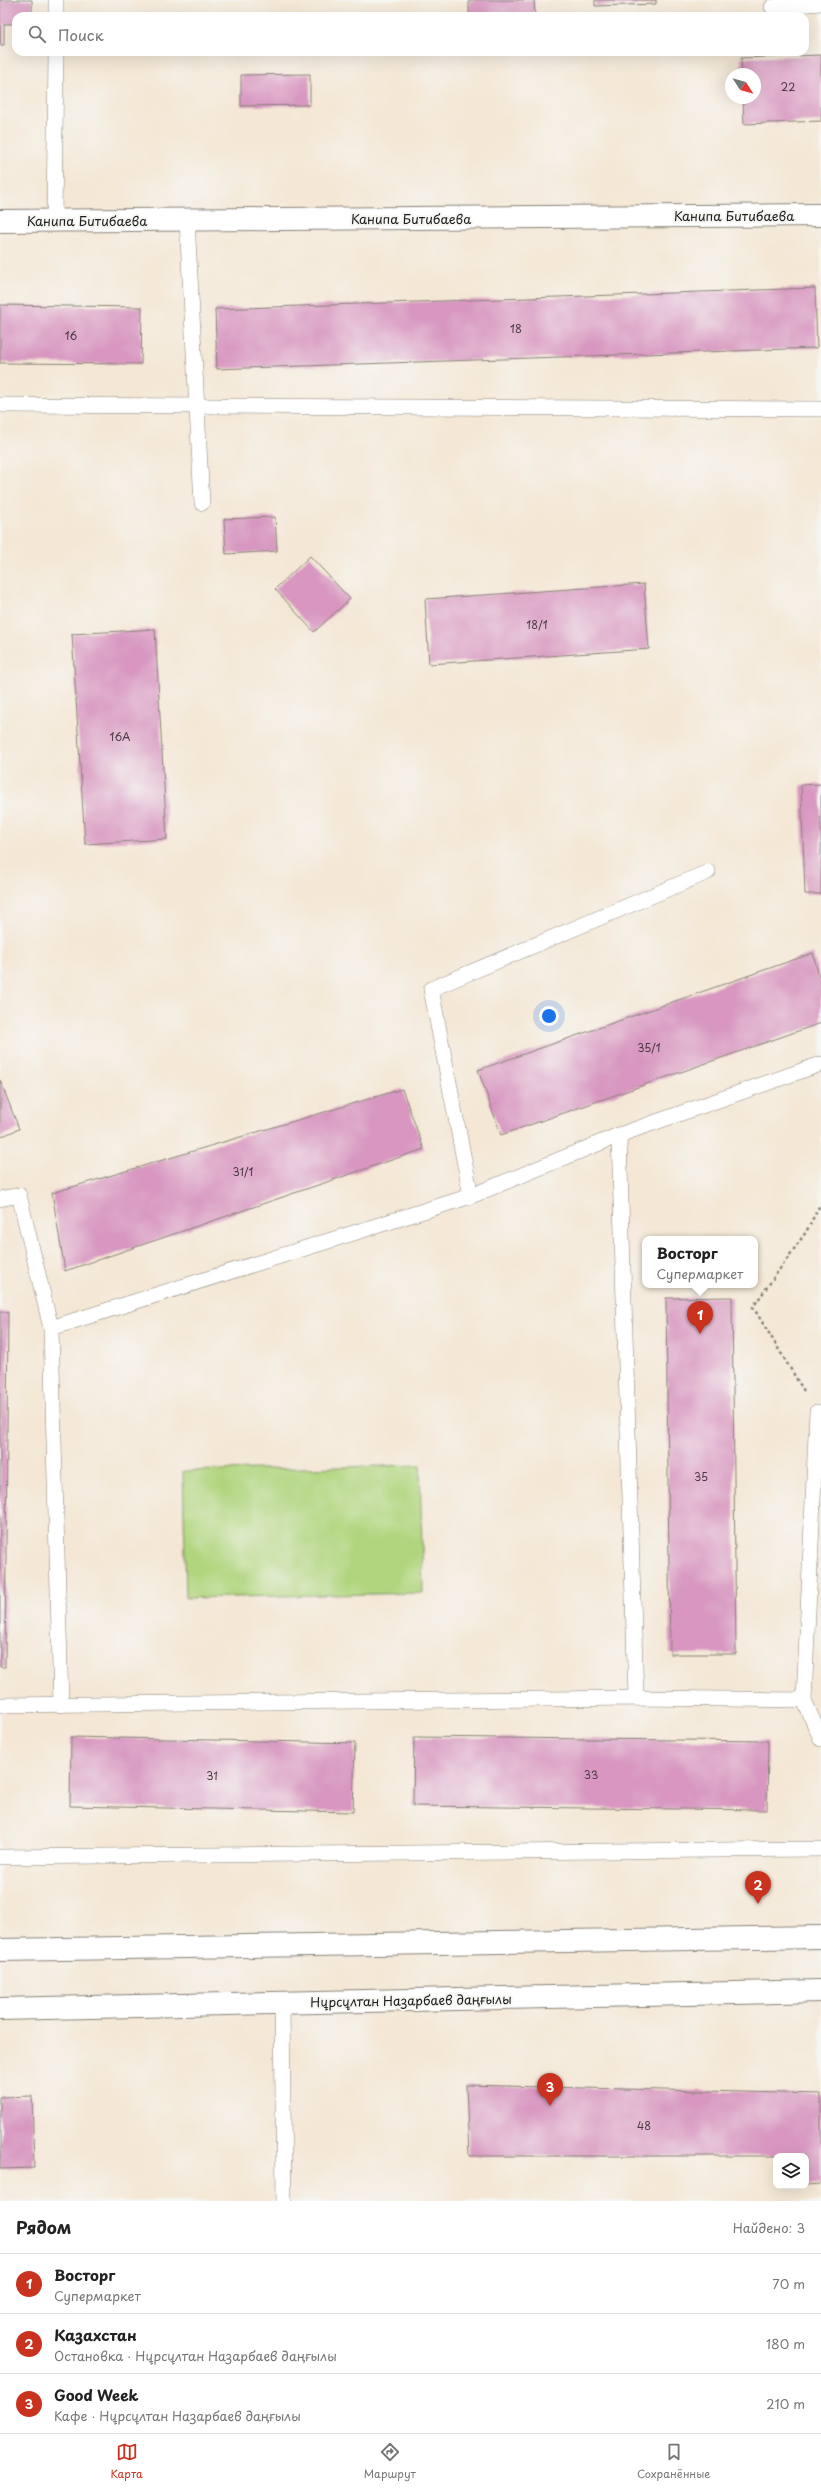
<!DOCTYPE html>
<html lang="ru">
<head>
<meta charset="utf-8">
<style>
  :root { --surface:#fff; --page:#f2f2f2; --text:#222; --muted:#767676; --line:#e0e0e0; --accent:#c8321e }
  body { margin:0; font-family:"Playpen Sans",sans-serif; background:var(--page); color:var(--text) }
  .controls { position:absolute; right:12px; bottom:12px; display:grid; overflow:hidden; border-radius:8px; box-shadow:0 4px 16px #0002 }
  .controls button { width:36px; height:36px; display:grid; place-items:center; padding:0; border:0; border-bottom:1px solid var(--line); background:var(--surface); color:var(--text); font:20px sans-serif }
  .compass { position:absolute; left:725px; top:68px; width:36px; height:36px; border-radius:50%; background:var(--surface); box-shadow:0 4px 16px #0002; rotate:126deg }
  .you { position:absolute; left:549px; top:1016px; width:14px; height:14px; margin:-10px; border:3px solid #fff; border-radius:50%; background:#1a73e8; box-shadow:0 0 0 6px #1a73e833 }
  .badge { display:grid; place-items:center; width:26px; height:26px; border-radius:50%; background:var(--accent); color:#fff; font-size:13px; font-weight:700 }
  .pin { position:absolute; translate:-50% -33px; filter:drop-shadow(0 1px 2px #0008) }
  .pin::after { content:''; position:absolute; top:21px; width:14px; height:12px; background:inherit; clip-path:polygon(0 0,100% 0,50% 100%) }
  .popup { position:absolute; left:642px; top:1236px; width:116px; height:52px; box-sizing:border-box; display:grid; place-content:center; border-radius:8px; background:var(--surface); filter:drop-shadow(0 1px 3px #0005); font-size:13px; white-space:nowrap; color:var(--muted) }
  .popup b { font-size:15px; color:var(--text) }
  .popup::after { content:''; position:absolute; left:50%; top:100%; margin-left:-8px; border:8px solid transparent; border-top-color:var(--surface) }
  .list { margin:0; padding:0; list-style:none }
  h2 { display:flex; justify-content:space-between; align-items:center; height:52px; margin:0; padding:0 16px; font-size:17px }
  h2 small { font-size:13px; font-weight:400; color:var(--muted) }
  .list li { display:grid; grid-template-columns:26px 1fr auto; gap:12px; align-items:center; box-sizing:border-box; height:60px; padding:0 16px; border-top:1px solid var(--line) }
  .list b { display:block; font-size:15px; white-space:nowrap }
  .list p { margin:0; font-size:13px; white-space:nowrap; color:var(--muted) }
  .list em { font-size:13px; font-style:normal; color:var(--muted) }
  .icon { flex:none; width:22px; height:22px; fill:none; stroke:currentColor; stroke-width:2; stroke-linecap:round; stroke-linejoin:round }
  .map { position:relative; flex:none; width:821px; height:2201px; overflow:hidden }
  .search { position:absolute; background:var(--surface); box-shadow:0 4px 16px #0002; left:12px; right:12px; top:12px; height:44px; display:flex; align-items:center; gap:10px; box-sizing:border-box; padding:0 14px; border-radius:12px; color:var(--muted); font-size:15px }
  .sheet { height:232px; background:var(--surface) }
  nav { display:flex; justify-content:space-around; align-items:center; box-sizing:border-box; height:56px; border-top:1px solid var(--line); background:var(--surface); font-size:11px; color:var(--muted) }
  nav a { display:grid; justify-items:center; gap:2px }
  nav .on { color:var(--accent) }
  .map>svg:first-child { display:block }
  .green { fill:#b1d57e; stroke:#66784d }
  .building { fill:#d896c0 }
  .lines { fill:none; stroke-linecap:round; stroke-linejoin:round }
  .service-casing { stroke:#888278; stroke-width:16 }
  .tertiary-casing { stroke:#888278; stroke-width:24 }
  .primary-casing { stroke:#888278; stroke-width:24 }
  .path { stroke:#888278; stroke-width:2.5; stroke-dasharray:3 3; stroke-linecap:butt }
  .service { stroke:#fff; stroke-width:15 }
  .tertiary { stroke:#fff; stroke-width:22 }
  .primary { stroke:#fff; stroke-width:22 }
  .labels { text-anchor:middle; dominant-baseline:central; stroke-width:4; stroke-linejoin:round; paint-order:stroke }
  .number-label { font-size:11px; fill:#4b3a45 }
  .street-label { font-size:13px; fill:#1c1c1c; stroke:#f6f6f2 }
</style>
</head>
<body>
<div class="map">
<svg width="821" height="2201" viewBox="0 0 821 2201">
  <rect width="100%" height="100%" fill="#f6f6f2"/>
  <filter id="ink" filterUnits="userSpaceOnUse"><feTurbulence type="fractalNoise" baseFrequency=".025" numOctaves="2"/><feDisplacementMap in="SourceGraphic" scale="8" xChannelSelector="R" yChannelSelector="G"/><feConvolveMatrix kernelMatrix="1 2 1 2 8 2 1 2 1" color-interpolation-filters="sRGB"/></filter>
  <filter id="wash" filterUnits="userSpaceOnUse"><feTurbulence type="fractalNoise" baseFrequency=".012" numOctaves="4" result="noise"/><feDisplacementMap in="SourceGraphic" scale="16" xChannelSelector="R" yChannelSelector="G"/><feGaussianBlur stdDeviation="0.9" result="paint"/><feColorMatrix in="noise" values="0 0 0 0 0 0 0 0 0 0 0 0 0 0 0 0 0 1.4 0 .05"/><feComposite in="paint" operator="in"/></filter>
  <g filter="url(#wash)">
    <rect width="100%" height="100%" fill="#f4e7d5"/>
    <!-- green -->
    <path class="green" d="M420,1465L423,1593L186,1598L183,1471Z"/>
    <g id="blocks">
      <!-- building -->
      <g class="building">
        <path d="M0,0H32V16H16V24H4V45H0Z"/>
        <path d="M469,0H534L535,16H469Z"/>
        <path d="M595,0H656V4L595,6Z"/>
        <path d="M821,55V121L744,124L743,98H755V74H742L741,58Z"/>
        <path d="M310,74V105L241,106V75Z"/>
        <path d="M815,288L817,348L217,369L215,309Z"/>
        <path d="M0,305L142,307L141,364L0,363Z"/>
        <path d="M275,517L277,551L226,554L224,519Z"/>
        <path d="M310,556L350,599L314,632L275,589Z"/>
        <path d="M644,584L649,649L429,664L425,599Z"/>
        <path d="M155,629L167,839L85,844L72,634Z"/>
        <path d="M821,784V894H805L801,785Z"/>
        <path d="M813,953L821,984V1023L501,1135L478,1070Z"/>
        <path d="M0,1080L19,1129L0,1137Z"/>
        <path d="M402,1089L424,1149L65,1271L52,1193Z"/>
        <path d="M732,1297L736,1654H670L666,1298Z"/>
        <path d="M0,1312H8L5,1667H0Z"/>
        <path d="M71,1737L355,1743L353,1812L70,1806Z"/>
        <path d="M414,1737L768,1741L767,1810L413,1806Z"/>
        <path d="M466,2085L821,2094V2184L806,2185V2156H469Z"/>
        <path d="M32,2096L34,2168L0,2169V2097Z"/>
      </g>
    </g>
  </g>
  <g filter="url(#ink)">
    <use href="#blocks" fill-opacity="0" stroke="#888278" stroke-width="1"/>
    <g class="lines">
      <defs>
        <g id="service">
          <path d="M772,7L821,3"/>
          <path d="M56,16V0"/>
          <path d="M54,220L56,52"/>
          <path d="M187,220L202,503"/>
          <path d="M0,405L821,409"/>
          <path d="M619,1135L821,1064"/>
          <path d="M471,1196L431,989L708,872"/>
          <path d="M0,1199L19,1195L51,1328"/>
          <path d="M804,1700L817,1412H821"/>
          <path d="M0,1705L636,1698L804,1700L821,1739"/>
          <path d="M61,1705L51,1328L471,1196L619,1135L636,1698"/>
          <path d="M0,1857L821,1849"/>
          <path d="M282,2003L284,2201"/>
        </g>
        <path id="tertiary" d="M0,221L821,215"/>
        <g id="primary">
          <path d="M0,1950L821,1937"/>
          <path d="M0,2009L821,1991"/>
        </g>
      </defs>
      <!-- service casing -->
      <use href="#service" class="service-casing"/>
      <!-- tertiary casing -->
      <use href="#tertiary" class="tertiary-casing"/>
      <!-- primary casing -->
      <use href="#primary" class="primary-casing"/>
      <!-- path -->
      <path class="path" d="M804,1391L753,1307L806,1232L821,1203"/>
      <!-- service -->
      <use href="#service" class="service"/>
      <!-- tertiary -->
      <use href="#tertiary" class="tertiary"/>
      <!-- primary -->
      <use href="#primary" class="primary"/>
    </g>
  </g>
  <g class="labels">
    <!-- number labels -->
    <g class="number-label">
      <text x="788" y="86">22</text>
      <text x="516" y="328">18</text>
      <text x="71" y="335">16</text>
      <text x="537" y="624">18/1</text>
      <text x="120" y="736">16А</text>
      <text x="649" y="1047">35/1</text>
      <text x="243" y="1171">31/1</text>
      <text x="701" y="1476">35</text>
      <text x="591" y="1774">33</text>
      <text x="212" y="1775">31</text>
      <text x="644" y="2125">48</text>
    </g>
    <!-- street labels -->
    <g class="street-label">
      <text x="734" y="215">Канипа Битибаева</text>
      <text x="411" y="218">Канипа Битибаева</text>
      <text x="87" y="220">Канипа Битибаева</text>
      <text transform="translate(411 2000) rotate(-1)">Нұрсұлтан Назарбаев даңғылы</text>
    </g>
  </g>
</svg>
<div class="controls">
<button><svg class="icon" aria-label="layers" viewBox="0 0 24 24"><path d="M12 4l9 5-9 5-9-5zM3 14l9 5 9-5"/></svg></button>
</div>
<svg class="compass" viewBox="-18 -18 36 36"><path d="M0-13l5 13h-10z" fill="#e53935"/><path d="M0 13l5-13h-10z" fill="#767676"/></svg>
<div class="you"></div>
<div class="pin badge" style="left:700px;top:1334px">1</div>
<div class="popup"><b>Восторг</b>Супермаркет</div>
<div class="pin badge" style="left:758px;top:1904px">2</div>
<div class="pin badge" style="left:550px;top:2106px">3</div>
<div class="search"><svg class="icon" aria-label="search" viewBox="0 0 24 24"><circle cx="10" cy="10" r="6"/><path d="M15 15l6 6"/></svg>Поиск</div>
</div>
<section class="sheet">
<h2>Рядом<small>Найдено: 3</small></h2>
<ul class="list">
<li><span class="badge">1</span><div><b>Восторг</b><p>Супермаркет</p></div><em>70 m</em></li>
<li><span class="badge">2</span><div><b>Казахстан</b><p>Остановка · Нұрсұлтан Назарбаев даңғылы</p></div><em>180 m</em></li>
<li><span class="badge">3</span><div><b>Good Week</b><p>Кафе · Нұрсұлтан Назарбаев даңғылы</p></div><em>210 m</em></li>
</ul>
</section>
<nav>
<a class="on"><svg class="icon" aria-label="map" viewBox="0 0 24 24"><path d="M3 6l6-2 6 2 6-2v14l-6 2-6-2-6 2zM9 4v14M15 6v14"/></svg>Карта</a>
<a><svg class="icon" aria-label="directions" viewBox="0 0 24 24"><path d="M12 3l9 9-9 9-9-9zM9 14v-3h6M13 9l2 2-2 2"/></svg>Маршрут</a>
<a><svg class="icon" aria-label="saved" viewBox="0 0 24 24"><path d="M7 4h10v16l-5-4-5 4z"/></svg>Сохранённые</a>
</nav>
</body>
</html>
